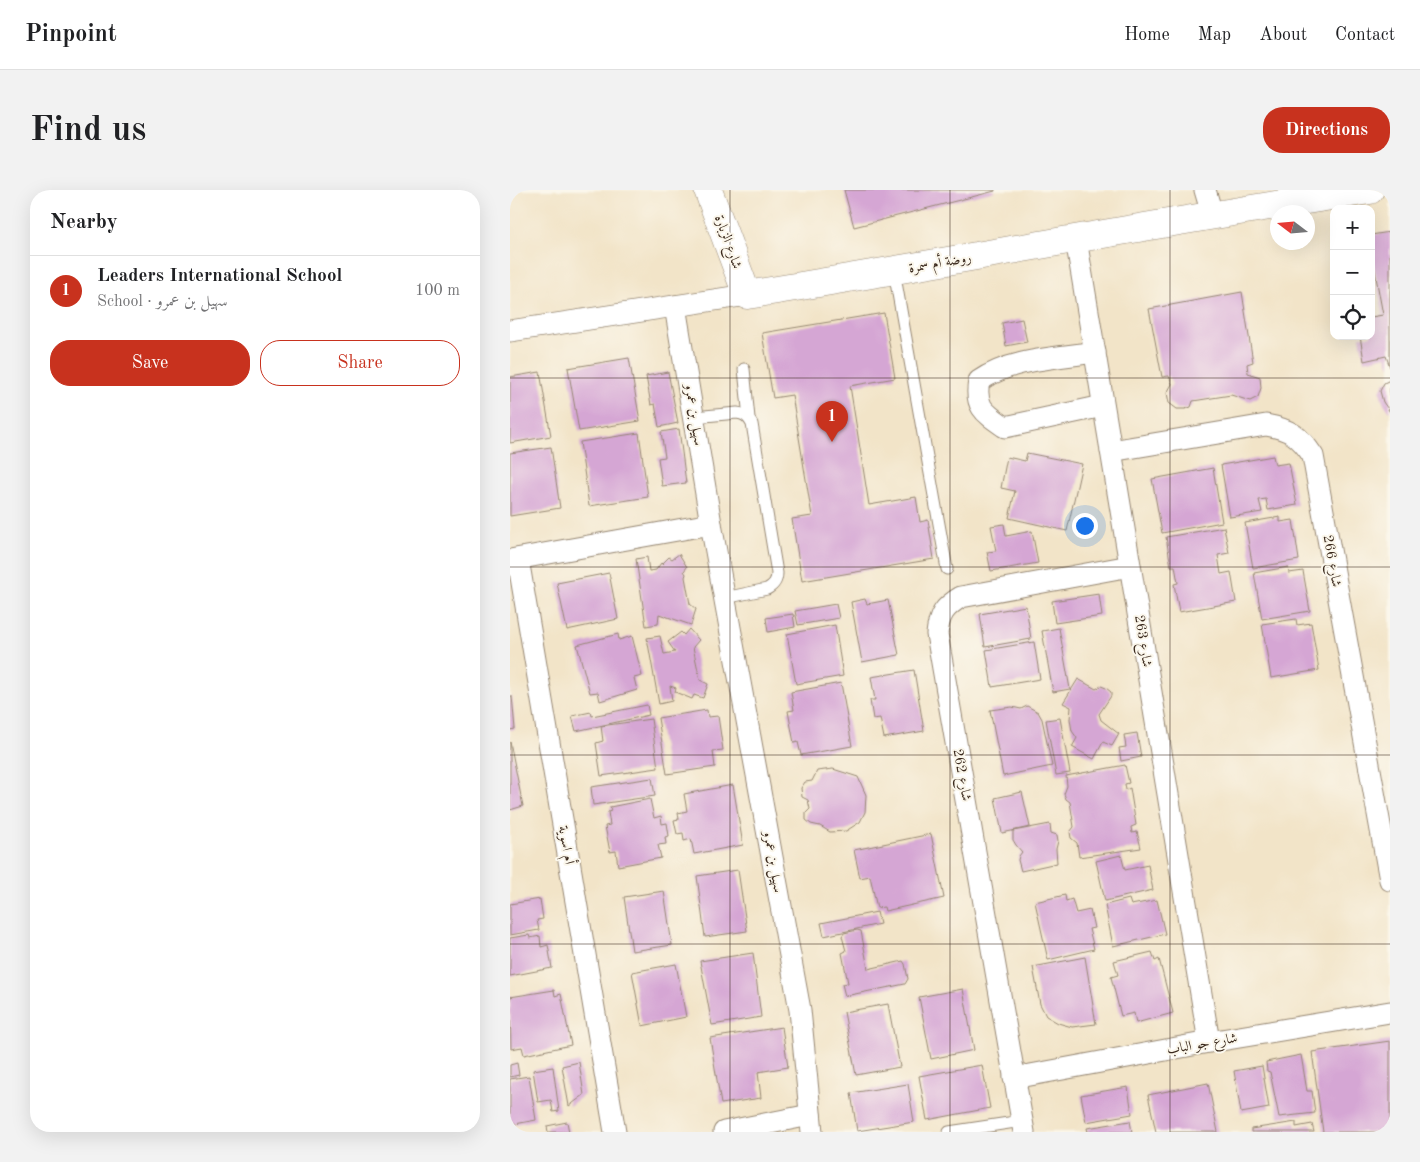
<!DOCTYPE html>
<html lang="en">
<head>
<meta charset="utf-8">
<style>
  :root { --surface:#fff; --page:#f2f2f2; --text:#202124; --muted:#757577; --line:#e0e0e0; --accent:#c8321e }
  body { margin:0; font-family:"Old Standard TT",Amiri,serif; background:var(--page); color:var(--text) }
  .controls { position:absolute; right:15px; top:15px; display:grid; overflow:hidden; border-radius:10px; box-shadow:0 5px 20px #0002 }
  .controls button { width:45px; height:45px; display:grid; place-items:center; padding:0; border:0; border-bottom:1px solid var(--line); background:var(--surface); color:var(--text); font:25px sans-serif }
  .compass { position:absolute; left:760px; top:15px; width:45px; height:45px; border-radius:50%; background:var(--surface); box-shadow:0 5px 20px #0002; rotate:286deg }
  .you { position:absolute; left:574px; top:335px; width:18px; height:18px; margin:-12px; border:4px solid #fff; border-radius:50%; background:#1a73e8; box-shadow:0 0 0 8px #1a73e833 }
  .badge { display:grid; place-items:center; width:32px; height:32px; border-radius:50%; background:var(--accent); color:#fff; font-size:16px; font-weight:700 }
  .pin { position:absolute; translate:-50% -41px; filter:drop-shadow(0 1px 2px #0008) }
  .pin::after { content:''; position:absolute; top:26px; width:18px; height:15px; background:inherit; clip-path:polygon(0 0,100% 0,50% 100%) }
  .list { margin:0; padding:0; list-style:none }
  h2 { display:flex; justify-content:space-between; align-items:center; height:65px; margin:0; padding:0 20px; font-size:21px }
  h2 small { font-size:16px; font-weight:400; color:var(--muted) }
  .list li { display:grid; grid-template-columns:32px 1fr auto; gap:15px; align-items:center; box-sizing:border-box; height:70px; padding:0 20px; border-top:1px solid var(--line) }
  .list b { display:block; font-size:19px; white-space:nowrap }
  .list p { margin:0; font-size:16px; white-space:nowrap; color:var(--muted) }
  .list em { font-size:16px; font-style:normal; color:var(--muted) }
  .actions { display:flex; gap:10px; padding:15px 20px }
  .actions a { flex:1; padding:11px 0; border:1px solid var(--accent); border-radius:20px; text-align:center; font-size:18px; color:var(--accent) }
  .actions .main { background:var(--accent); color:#fff }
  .icon { flex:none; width:28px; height:28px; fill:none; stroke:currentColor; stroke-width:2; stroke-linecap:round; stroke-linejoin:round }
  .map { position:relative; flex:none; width:880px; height:942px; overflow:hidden; border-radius:20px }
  header { display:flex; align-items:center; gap:30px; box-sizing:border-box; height:70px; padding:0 25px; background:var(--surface); border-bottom:1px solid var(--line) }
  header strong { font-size:24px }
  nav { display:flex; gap:28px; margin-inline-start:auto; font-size:18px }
  .intro { display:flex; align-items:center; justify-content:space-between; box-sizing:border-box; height:120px; padding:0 30px }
  h1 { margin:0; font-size:35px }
  .button { padding:12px 22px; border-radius:20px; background:var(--accent); color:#fff; font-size:18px; font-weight:700 }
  main { display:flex; gap:30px; padding:0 30px }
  aside { flex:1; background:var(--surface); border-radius:20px; box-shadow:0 5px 20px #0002 }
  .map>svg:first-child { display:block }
  .building { fill:#d5a6d4 }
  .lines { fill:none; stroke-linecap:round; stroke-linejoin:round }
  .lane-casing { stroke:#968773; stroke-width:13 }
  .street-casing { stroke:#968773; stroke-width:23 }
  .secondary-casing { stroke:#968773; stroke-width:29 }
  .lane { stroke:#fff; stroke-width:11 }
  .street { stroke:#fff; stroke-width:21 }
  .secondary { stroke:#fff; stroke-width:28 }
  .grid { fill:none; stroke:#3b2a1e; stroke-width:1; stroke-opacity:0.55 }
  .labels { text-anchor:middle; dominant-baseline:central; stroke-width:4; stroke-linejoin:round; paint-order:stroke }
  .street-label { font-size:14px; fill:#3b2a1e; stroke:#fbf7ec }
</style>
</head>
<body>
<header>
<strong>Pinpoint</strong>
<nav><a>Home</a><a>Map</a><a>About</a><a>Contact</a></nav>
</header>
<div class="intro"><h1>Find us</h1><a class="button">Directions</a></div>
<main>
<aside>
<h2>Nearby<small></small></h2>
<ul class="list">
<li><span class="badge">1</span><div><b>Leaders International School</b><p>School · سهيل بن عمرو</p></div><em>100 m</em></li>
</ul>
<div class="actions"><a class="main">Save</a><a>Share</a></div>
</aside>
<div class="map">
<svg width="880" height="942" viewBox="0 0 880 942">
  <rect width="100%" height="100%" fill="#fbf7ec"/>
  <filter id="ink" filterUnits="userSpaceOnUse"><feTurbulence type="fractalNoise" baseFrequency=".02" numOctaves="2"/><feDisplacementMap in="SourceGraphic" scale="10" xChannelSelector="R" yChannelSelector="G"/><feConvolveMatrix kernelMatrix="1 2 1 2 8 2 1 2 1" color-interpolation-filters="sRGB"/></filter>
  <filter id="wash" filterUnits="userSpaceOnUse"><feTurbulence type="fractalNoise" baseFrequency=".0096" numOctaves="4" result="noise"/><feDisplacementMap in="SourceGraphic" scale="20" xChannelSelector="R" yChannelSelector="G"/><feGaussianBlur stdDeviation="1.12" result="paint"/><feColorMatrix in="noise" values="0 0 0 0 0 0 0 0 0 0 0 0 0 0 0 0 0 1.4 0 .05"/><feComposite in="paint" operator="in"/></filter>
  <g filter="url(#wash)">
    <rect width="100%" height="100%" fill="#f2e4c8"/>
    <g id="blocks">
      <!-- building -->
      <g class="building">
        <path d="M334,0H485V1L344,37Z"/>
        <path d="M880,42V177L876,166L854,171L850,146H861V127L873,125L861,60V45Z"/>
        <path d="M732,102L743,172L737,174L738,183L750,187L751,198L748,207L740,211L721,205L683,211L681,217L675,219H667L659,213L657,203L662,194L659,186L652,187L639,119Z"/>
        <path d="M374,123L385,188L340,196L359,315L406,307L410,332L418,330L424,369L292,391L282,329L302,326L282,205L263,208L252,143Z"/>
        <path d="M512,129L517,152L496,156L492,133Z"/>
        <path d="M119,168L130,231L69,241L58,178Z"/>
        <path d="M30,182L41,246L0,253V187Z"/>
        <path d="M158,182L168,233L149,237L145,214L141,215L136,186Z"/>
        <path d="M880,190V222L873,212L870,201L874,193Z"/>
        <path d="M169,239L176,293L152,296L148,268L155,267L151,242Z"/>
        <path d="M129,243L138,307L79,316L70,252Z"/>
        <path d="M41,257L50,318L0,326V263Z"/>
        <path d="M517,263L572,274L557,341L499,328L505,301L491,298L497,267L515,271Z"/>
        <path d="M763,266L765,275L779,273L787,315L758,320L756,309L749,310L752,322L720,327L711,275Z"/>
        <path d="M703,278L712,332L652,343L642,289Z"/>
        <path d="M770,327V332L783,330L789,370L743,378L735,333Z"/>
        <path d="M494,334L496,346L522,341L528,373L481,381L477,362L486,361L481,336Z"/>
        <path d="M714,337L719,363L708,365L711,384L721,382L726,412L669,422L664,394L668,393L665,376H661L656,347Z"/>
        <path d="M169,364L177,377L174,381L176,384L175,387L180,414L186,419L181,435L149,424L148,434L136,436L126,369L137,367L139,381L146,380L151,373L152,374L159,367L162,369Z"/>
        <path d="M778,377L779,383L793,381L800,421L752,429L744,383Z"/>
        <path d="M99,383L108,429L57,440L47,393Z"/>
        <path d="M589,404L592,426L545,433L542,411Z"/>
        <path d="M355,409L357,414L378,410L389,465L352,472L341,412Z"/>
        <path d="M326,414L329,428L288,435L285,421Z"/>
        <path d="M516,416L521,449L475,457L470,424Z"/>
        <path d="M283,424L285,437L258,442L256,428Z"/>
        <path d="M786,429L787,435L801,433L809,480L761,488L752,434Z"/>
        <path d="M325,435L333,486L286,494L277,444Z"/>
        <path d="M549,438L560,499L543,502L532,441Z"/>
        <path d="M179,439L189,450L183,457L190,490L198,494L193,508L184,505L182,509L165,502L166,498L160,496L162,511L149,514L137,448L150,446L154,464L165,462L158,452L171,442L174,445Z"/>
        <path d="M108,444L109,450L122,446L132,486L124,488L127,500L90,511L88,502L80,503L67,455Z"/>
        <path d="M524,452L530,489L482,497L476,460Z"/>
        <path d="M404,480L414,541L374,548L370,528L363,529L360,510H365L361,487Z"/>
        <path d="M568,489L586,499L591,496L596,498L601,502V506L589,524L591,530L609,544L602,556L593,552L584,569L562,557L567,548L562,541L560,529L561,517L553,513Z"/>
        <path d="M331,493L342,556L291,565L288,552L284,553L278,521L284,520L281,502Z"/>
        <path d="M0,506H2L5,539L0,540Z"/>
        <path d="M137,515L139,525L66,541L62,526L81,522L82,526Z"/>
        <path d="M517,516L528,522L532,529L542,576L493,586L480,520L502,517L511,519Z"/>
        <path d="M197,520L198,527L208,526L213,560L203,561L205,577L157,584L148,528Z"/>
        <path d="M550,528L560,583L546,585L536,530Z"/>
        <path d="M141,529L148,578L91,586L86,553L93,551L91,536Z"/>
        <path d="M627,543L631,567L611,571L609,558L616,557L614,545Z"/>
        <path d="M0,552L13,616L0,620Z"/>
        <path d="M615,575L619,593L615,594L616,600L620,598L626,635L621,637L622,643L627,642L631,658L569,667L567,653L561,648L560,642L564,637L560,612L556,609L554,604L557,596L556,586Z"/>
        <path d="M323,579L348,587L356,605L355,622L350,632L336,641L320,642L310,636L301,634L296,630V623L300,619L298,610L292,607L291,598L295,592L302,591L307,581Z"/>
        <path d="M142,588L145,606L83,615L81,597Z"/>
        <path d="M223,595L233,655L184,664L181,649L174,651L173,643L167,644L164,630L169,629L168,623L177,621L174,604Z"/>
        <path d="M512,602L520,637L492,643L485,608Z"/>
        <path d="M140,609L144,628L151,626L152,634L157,633L159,646L155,647L156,654L148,655L151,668L108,676L106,661L100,662L95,636L100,635L98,622L101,621L100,617Z"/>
        <path d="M540,634L541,643L547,645L548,651L546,659L547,673L511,681L508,670L509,666L512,662L506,655L503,650V641Z"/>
        <path d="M421,644L434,708L375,721L374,717L367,718L360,686L350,688L344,660Z"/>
        <path d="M611,665L615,680L638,675L643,700L595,711L586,671Z"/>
        <path d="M228,680L237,741L195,747L187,686Z"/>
        <path d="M154,701L162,755L122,761L114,707Z"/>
        <path d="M555,705L556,711L562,709L566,723L580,720L584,738L579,739L584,759L538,770L525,712Z"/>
        <path d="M30,709L33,729L27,730L29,740L0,745V714Z"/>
        <path d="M619,709L621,715L647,710L655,744L603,756L595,715Z"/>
        <path d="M367,722L370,734L314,746L311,733Z"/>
        <path d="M347,740L351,741L358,779L393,771L395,774L398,789L395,794L335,806L332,794L338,793L332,763L336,761L332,746L334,743Z"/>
        <path d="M19,745L20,748L30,746L31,757L38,755L42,778L0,786V748Z"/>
        <path d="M642,762L645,771L649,769L663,823L626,833L624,823L611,826L601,787L608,785L604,771Z"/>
        <path d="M243,763L251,827L202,835L190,771Z"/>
        <path d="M575,767L586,834L562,837L548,833L536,826L530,814L523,777Z"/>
        <path d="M166,774L176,827L132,836L122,782Z"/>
        <path d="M453,799L464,860L421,869L409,807Z"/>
        <path d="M44,800L45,806L51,804L61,855L14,865L12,857L1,859L0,807Z"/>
        <path d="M378,814L390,877L346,885L334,822Z"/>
        <path d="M272,837L278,877L248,882L251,908L211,914L200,848Z"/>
        <path d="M880,851V942H813L802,862Z"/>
        <path d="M791,865L797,901H802L805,923L769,927L760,882L757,881L756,872Z"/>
        <path d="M69,872L74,905L59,916L52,876Z"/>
        <path d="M7,873L9,885L0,887V875Z"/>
        <path d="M472,875L480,918L417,930L409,886Z"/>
        <path d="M752,876L759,918L731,923L724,881Z"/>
        <path d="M43,877L49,921L43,922L41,910L28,912L23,880Z"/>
        <path d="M19,886L26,930L0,935V889Z"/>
        <path d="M698,893L708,942H646L638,905Z"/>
        <path d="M398,894L404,932L347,941L341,903Z"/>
        <path d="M618,897L622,924L576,932L571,905Z"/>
        <path d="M620,931L622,942H578L577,938Z"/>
        <path d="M57,932L59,942H38L37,936Z"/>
        <path d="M786,932V937L802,934L804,942H741V939Z"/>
      </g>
    </g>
  </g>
  <g filter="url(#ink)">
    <use href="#blocks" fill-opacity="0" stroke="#968773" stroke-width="1"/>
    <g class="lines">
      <defs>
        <g id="lane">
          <path d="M384,81L437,379"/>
          <path d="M234,179L239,228"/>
          <path d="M184,227L227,223C235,224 238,227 242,234L267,383C267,391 264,395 257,399L215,408"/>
          <path d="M439,942L512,931"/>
        </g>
        <g id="street">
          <path d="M695,0L702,24"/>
          <path d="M566,49L699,852"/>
          <path d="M165,116L201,334L290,820L302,942"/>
          <path d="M0,141L237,105"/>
          <path d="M585,162C547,168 500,169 469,191C464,217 475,223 495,237L593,216"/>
          <path d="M601,261L756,235C780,239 790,246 803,266L880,690"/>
          <path d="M8,369L105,942"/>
          <path d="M0,370L201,334"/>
          <path d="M504,888L699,852L880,822"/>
          <path d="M214,942L300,925"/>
          <path d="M514,942L427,444C429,425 434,417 451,407L620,376"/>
        </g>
        <path id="secondary" d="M198,0L237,105C445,71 652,32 860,0"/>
      </defs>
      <!-- lane casing -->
      <use href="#lane" class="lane-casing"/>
      <!-- street casing -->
      <use href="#street" class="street-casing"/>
      <!-- secondary casing -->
      <use href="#secondary" class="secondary-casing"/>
      <!-- lane -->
      <use href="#lane" class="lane"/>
      <!-- street -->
      <use href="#street" class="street"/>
      <!-- secondary -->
      <use href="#secondary" class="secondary"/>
    </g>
  </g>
  <!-- grid -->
  <path class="grid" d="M220,0V942M440,0V942M660,0V942M0,188H880M0,377H880M0,565H880M0,754H880"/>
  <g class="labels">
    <!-- street labels -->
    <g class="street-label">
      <text transform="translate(218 52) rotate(70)">شارع الزبارة</text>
      <text transform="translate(430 73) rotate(-10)">روضة أم سمرة</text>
      <text transform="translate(184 225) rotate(81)">سهيل بن عمرو</text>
      <text transform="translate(822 371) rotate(80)">شارع 266</text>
      <text transform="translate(633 451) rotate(81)">شارع 263</text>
      <text transform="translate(452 585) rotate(80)">شارع 262</text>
      <text transform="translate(56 655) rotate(80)">أم اسوية</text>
      <text transform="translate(263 672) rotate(80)">سهيل بن عمرو</text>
      <text transform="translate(692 854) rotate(-10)">شارع جو الباب</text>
    </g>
  </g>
</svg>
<div class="controls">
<button>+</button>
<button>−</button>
<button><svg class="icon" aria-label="locate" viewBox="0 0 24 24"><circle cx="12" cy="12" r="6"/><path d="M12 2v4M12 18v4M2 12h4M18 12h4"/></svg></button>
</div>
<svg class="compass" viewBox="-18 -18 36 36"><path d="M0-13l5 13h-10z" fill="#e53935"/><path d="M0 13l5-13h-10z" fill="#757577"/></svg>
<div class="you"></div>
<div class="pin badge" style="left:322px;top:252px">1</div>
</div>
</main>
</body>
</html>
